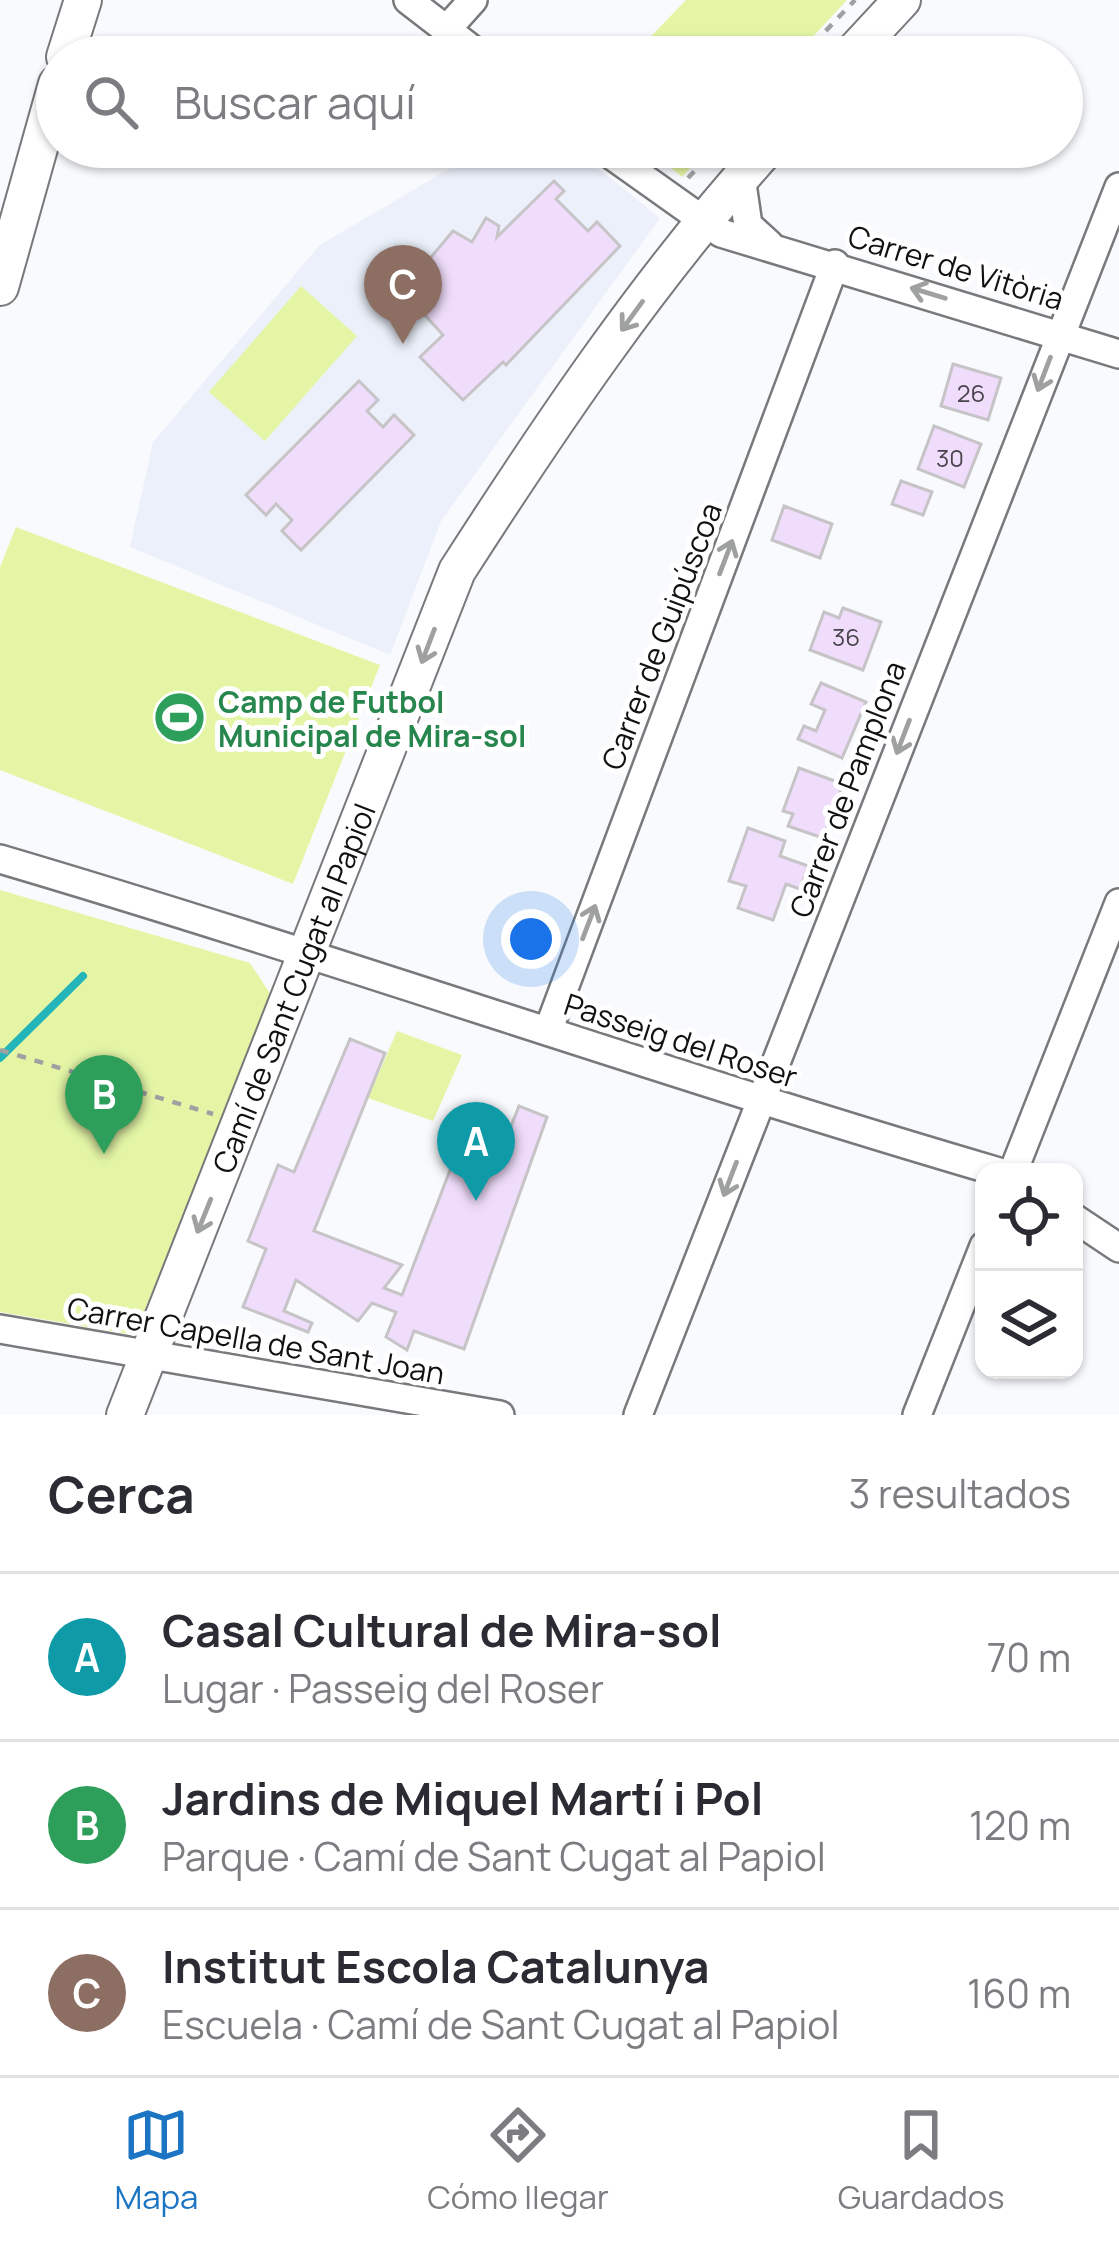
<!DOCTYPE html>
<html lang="es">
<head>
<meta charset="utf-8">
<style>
  :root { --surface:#fff; --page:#f2f2f3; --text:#2b2b33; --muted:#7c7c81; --line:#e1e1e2; --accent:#1b75c2 }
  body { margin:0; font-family:Manrope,sans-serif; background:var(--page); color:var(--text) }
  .controls { position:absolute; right:36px; bottom:36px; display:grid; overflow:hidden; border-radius:24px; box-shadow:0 3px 9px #0004 }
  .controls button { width:108px; height:108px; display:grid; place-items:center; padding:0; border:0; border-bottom:3px solid var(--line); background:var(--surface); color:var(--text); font:60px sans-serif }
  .you { position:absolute; left:531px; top:939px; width:42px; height:42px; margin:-30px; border:9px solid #fff; border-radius:50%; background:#1a73e8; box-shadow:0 0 0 18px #1a73e833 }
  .badge { display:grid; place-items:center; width:78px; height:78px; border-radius:50%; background:var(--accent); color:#fff; font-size:39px; font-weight:700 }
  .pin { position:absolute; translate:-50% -99px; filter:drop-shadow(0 3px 6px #0008) }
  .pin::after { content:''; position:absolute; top:63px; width:42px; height:36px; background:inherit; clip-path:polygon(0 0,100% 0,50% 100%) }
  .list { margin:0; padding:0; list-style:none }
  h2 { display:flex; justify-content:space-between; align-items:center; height:156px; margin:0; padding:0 48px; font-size:51px }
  h2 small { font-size:39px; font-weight:400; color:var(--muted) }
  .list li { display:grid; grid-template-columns:78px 1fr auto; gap:36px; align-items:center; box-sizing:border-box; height:168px; padding:0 48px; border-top:3px solid var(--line) }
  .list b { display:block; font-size:45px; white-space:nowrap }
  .list p { margin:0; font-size:39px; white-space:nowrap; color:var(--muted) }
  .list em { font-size:39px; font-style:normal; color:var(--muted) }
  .icon { flex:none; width:66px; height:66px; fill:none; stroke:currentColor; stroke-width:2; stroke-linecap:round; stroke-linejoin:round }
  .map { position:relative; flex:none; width:1119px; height:1415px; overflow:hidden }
  .search { position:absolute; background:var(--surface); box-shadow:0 3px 9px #0004; left:36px; right:36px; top:36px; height:132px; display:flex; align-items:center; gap:30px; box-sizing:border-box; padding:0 42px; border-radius:66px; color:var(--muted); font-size:45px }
  .sheet { height:660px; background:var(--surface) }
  nav { display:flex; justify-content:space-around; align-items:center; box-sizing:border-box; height:168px; border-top:3px solid var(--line); background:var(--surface); font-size:33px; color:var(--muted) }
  nav a { display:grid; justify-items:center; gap:6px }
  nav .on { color:var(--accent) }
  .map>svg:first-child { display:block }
  .built { fill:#ebf0fa }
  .green { fill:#e4f6a6 }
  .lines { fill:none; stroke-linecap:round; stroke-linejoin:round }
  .stream { stroke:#23b5ba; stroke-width:8 }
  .building { fill:#f0ddfb; stroke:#c6c4c7; stroke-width:3 }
  .street-casing { stroke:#77797b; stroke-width:32 }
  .secondary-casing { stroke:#77797b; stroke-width:40 }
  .path { stroke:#9ea0a2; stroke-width:4.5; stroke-dasharray:9 9; stroke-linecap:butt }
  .street { stroke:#fff; stroke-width:27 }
  .secondary { stroke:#fff; stroke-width:36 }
  .oneway { stroke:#9fa0a0 }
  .labels { text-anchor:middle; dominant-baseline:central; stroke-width:10; stroke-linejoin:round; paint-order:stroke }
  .number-label { font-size:24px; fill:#48444c }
  .street-label { font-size:30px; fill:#101112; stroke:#fff }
  .leisure-label { font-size:30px; font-weight:bold; fill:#27864d; stroke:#fff; text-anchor:start }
</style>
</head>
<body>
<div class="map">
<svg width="1119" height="1415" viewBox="0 0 1119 1415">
  <rect width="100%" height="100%" fill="#f8fafd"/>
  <!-- built -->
  <path class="built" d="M486,147H571L660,218L441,521L390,655L130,547L153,442L320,245Z"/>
  <!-- green -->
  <g class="green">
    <path d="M686,0H847L794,57H631Z"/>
    <path d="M645,147H710L682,177Z"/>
    <path d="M301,286L357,336L265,441L209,392Z"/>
    <path d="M16,527L380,665L293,884L0,770V567Z"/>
    <path d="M0,890L250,963L271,995L135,1335L0,1312Z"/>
    <path d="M397,1031L462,1055L433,1121L368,1098Z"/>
  </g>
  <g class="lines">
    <!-- stream -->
    <path class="stream" d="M0,1058L83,976"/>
  </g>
  <!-- building -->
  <g class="building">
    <path d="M554,181L564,191L556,199L588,231L597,222L620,246L506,365L503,362L463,400L420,357L443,335L413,302L421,289L410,282L453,231L472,242L486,218L499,226L497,237Z"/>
    <path d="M953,364L1001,378L988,420L941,406Z"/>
    <path d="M359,381L378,400L367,411L383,427L394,415L414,435L301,550L282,531L292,520L276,504L266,515L246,495Z"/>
    <path d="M934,426L981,444L964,487L918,469Z"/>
    <path d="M901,481L932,492L923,515L892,504Z"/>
    <path d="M784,506L832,524L820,558L772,540Z"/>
    <path d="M843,608L881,622L863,670L810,650L824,612L839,618Z"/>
    <path d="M821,683L866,702L842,758L798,739L804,726L816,731L825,710L811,704Z"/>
    <path d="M799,768L843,784L823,838L788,826L793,814L783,811Z"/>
    <path d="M748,828L785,841L780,856L808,866L800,889L786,884L773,920L738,908L746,886L729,881Z"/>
    <path d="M350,1039L385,1053L314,1231L402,1265L384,1288L402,1295L464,1134L502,1149L519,1106L547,1117L464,1349L414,1331L407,1350L386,1337L396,1312L372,1303L358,1321L296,1280L284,1311L312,1323L308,1332L243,1307L266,1249L248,1241L278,1165L294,1172Z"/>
  </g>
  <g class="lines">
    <defs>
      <g id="street">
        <path d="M408,0L482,57"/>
        <path d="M446,30L473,0"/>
        <path d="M600,147L721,233L1119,354"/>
        <path d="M741,177L748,225L769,244"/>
        <path d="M0,859C335,958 664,1074 999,1172"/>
        <path d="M548,1031L835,264"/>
        <path d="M1013,1172L1119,903"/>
        <path d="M1074,1218L1119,1248"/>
        <path d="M0,1329L500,1415"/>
        <path d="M638,1415L1119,187"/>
        <path d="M917,1415L984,1246"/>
      </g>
      <g id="secondary">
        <path d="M65,57L83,0"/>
        <path d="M849,57L902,0"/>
        <path d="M0,287L57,84"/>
        <path id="s1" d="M125,1415L457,571C552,423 650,278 768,147"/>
      </g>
    </defs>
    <!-- street casing -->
    <use href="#street" class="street-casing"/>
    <!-- secondary casing -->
    <use href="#secondary" class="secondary-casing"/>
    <!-- path -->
    <g class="path">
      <path d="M801,57L855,0"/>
      <path d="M688,178L717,147"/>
      <path d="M0,1050L213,1114"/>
    </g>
    <!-- street -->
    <use href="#street" class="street"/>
    <!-- secondary -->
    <use href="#secondary" class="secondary"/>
  </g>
  <!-- one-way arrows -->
  <defs><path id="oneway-shaft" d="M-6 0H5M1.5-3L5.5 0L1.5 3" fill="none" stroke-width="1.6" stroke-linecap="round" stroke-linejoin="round" transform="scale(3)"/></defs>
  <g class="oneway">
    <use href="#oneway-shaft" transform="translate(928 293) rotate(-163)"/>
    <use href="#oneway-shaft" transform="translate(632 316) rotate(126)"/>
    <use href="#oneway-shaft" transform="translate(1044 374) rotate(111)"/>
    <use href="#oneway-shaft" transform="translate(726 557) rotate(-69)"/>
    <use href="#oneway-shaft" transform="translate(428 646) rotate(111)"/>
    <use href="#oneway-shaft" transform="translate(903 737) rotate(111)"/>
    <use href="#oneway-shaft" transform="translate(589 922) rotate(-69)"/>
    <use href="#oneway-shaft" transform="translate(730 1179) rotate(111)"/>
    <use href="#oneway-shaft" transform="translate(204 1216) rotate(112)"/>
  </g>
  <!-- icons -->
  <defs>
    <symbol id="stadium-disc" viewBox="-11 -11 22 22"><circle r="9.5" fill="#2e9e5b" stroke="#fff"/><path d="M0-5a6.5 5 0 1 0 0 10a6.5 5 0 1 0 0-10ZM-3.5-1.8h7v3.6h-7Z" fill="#fff"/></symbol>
  </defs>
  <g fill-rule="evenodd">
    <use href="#stadium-disc" x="150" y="688" width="59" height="59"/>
  </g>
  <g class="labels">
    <!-- number labels -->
    <g class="number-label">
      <text x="971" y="392">26</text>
      <text x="950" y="457">30</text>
      <text x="846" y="636">36</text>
    </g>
    <!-- street labels -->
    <g class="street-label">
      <text transform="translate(956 267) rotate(17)">Carrer de Vitòria</text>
      <text transform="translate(661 636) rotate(-69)">Carrer de Guipúscoa</text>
      <text transform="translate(847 789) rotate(-69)">Carrer de Pamplona</text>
      <text stroke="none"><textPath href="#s1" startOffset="459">Camí de Sant Cugat al Papiol</textPath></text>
      <text transform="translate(681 1040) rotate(18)">Passeig del Roser</text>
      <text transform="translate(256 1340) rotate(10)">Carrer Capella de Sant Joan</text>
    </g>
    <!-- leisure labels -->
    <g class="leisure-label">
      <text x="218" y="701">Camp de Futbol<tspan x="218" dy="34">Municipal de Mira-sol</tspan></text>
    </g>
  </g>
</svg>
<div class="controls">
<button><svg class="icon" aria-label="locate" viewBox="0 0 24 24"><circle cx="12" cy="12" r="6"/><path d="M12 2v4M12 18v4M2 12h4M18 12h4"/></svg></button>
<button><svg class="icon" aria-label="layers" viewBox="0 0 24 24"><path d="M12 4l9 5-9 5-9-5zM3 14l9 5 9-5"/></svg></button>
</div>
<div class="you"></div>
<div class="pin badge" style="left:476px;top:1201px;background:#0f9aa8">A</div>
<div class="pin badge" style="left:104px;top:1154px;background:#2e9e5b">B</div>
<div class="pin badge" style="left:403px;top:344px;background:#8d6e63">C</div>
<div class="search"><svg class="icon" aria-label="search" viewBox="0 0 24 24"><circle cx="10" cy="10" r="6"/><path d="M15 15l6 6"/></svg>Buscar aquí</div>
</div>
<section class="sheet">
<h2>Cerca<small>3 resultados</small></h2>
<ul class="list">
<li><span class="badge" style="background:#0f9aa8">A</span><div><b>Casal Cultural de Mira-sol</b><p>Lugar · Passeig del Roser</p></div><em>70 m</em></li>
<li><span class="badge" style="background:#2e9e5b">B</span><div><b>Jardins de Miquel Martí i Pol</b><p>Parque · Camí de Sant Cugat al Papiol</p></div><em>120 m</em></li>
<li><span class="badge" style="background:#8d6e63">C</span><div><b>Institut Escola Catalunya</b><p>Escuela · Camí de Sant Cugat al Papiol</p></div><em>160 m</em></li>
</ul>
</section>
<nav>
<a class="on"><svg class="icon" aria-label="map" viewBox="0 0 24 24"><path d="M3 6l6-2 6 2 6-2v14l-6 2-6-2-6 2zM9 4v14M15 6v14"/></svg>Mapa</a>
<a><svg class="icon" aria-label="directions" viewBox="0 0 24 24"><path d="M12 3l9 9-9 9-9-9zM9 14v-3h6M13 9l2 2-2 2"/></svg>Cómo llegar</a>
<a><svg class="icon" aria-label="saved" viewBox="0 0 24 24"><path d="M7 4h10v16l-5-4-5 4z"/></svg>Guardados</a>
</nav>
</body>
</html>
